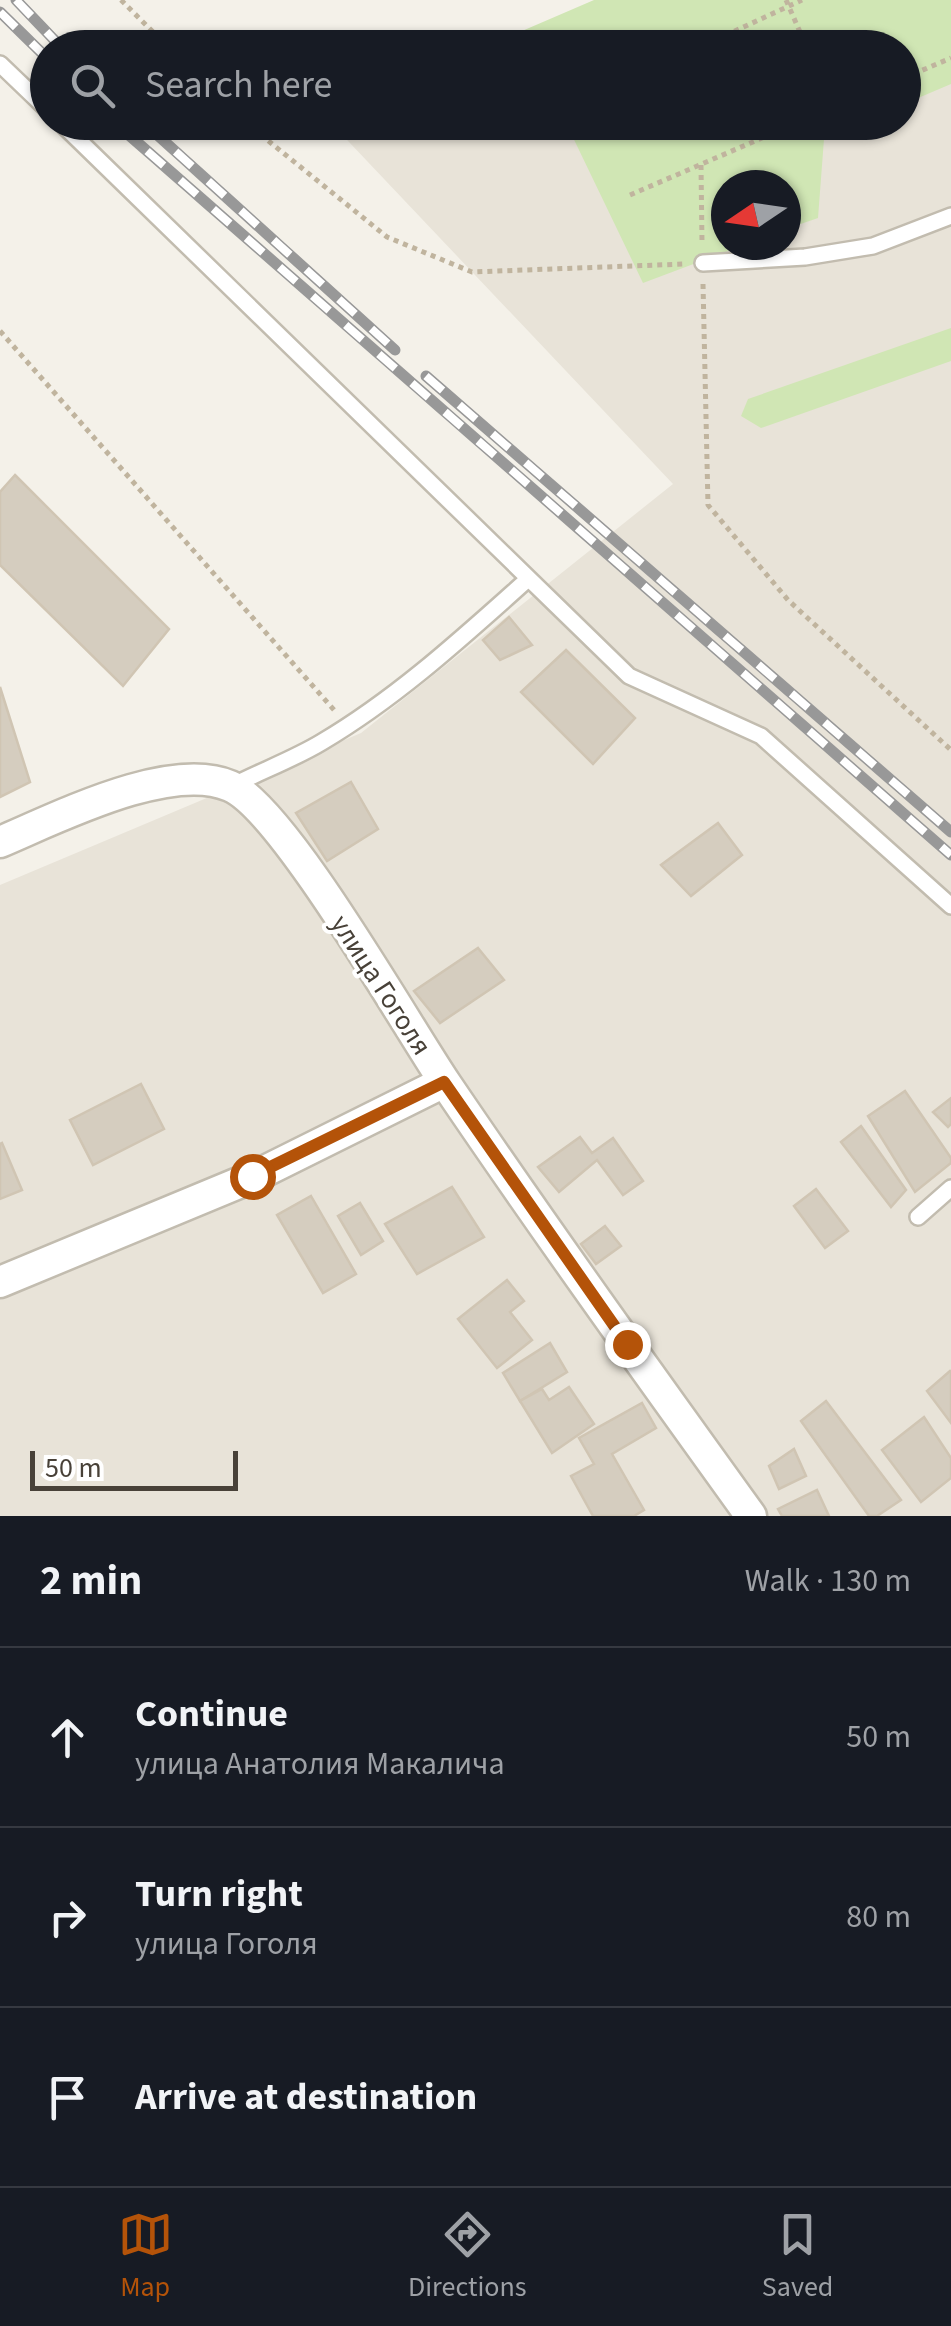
<!DOCTYPE html>
<html lang="en">
<head>
<meta charset="utf-8">
<style>
  :root { --surface:#171b24; --page:#242831; --text:#f1f3f6; --muted:#9ea1a6; --line:#363941; --accent:#b45309 }
  body { margin:0; font-family:"Source Sans 3",sans-serif; background:var(--page); color:var(--text) }
  .compass { position:absolute; left:711px; top:170px; width:90px; height:90px; border-radius:50%; background:var(--surface); box-shadow:0 2px 8px #0004; rotate:257deg }
  .scale { position:absolute; left:30px; bottom:25px; width:208px; box-sizing:border-box; padding-left:10px; border:5px solid #484138; border-top:0; font-size:28px; line-height:35px; white-space:nowrap; color:#484138; -webkit-text-stroke:8px #fff; paint-order:stroke }
  .stop { position:absolute; width:30px; height:30px; margin:-22px; border:8px solid #b45309; border-radius:50%; background:#fff }
  .stop.end { background:#b45309; border-color:#fff; box-shadow:0 2px 10px #0008 }
  .list { margin:0; padding:0; list-style:none }
  h2 { display:flex; justify-content:space-between; align-items:center; height:130px; margin:0; padding:0 40px; font-size:42px }
  h2 small { font-size:32px; font-weight:400; color:var(--muted) }
  .list li { display:grid; grid-template-columns:65px 1fr auto; gap:30px; align-items:center; box-sizing:border-box; height:180px; padding:0 40px; border-top:2px solid var(--line) }
  .list b { display:block; font-size:38px; white-space:nowrap }
  .list p { margin:0; font-size:32px; white-space:nowrap; color:var(--muted) }
  .list em { font-size:32px; font-style:normal; color:var(--muted) }
  .icon { flex:none; width:55px; height:55px; fill:none; stroke:currentColor; stroke-width:2; stroke-linecap:round; stroke-linejoin:round }
  .map { position:relative; flex:none; width:951px; height:1516px; overflow:hidden }
  .search { position:absolute; background:var(--surface); box-shadow:0 2px 8px #0004; left:30px; right:30px; top:30px; height:110px; display:flex; align-items:center; gap:25px; box-sizing:border-box; padding:0 35px; border-radius:55px; color:var(--muted); font-size:38px }
  .sheet { height:670px; background:var(--surface) }
  nav { display:flex; justify-content:space-around; align-items:center; box-sizing:border-box; height:140px; border-top:2px solid var(--line); background:var(--surface); font-size:28px; color:var(--muted) }
  nav a { display:grid; justify-items:center; gap:5px }
  nav .on { color:var(--accent) }
  .map>svg:first-child { display:block }
  .residential { fill:#e8e3d8; fill-rule:evenodd }
  .green { fill:#d0e6b4 }
  .building { fill:#d5cdbf; stroke:#d0c5b3; stroke-width:2.5 }
  .lines { fill:none; stroke-linecap:round; stroke-linejoin:round }
  .lane-casing { stroke:#c2bcaf; stroke-width:20 }
  .street-casing { stroke:#c2bcaf; stroke-width:35 }
  .path { stroke:#c0b49e; stroke-width:5; stroke-dasharray:5 5; stroke-linecap:butt }
  .lane { stroke:#fff; stroke-width:15 }
  .street { stroke:#fff; stroke-width:30 }
  .rail-casing { stroke:#989898; stroke-width:11 }
  .rail { stroke:#fff; stroke-width:8; stroke-dasharray:22; stroke-linecap:butt }
  .route { stroke:#b45309; stroke-width:12 }
  .labels { text-anchor:middle; dominant-baseline:central; stroke-width:8; stroke-linejoin:round; paint-order:stroke }
  .street-label { font-size:28px; fill:#484138; stroke:#fff }
</style>
</head>
<body>
<div class="map">
<svg width="951" height="1516" viewBox="0 0 951 1516">
  <rect width="100%" height="100%" fill="#f4f1e9"/>
  <!-- residential -->
  <path class="residential" d="M597,0H951V1516H0V885L361,733L673,484L331,123L904,122V48L492,47ZM726,185H786V245H726Z"/>
  <!-- green -->
  <g class="green">
    <path d="M594,0H951V84L904,104V48L530,47L522,31Z"/>
    <path d="M566,123H862L824,139L818,218L786,229V185H726V245H744L643,283Z"/>
    <path d="M951,328V361L761,428L741,416L748,399Z"/>
  </g>
  <!-- building -->
  <g class="building">
    <path d="M15,475L169,629L123,686L0,565V492Z"/>
    <path d="M509,617L532,645L500,660L483,640Z"/>
    <path d="M566,650L635,718L593,764L521,692Z"/>
    <path d="M0,687L30,782L0,797Z"/>
    <path d="M351,782L378,829L327,861L296,813Z"/>
    <path d="M718,823L742,855L691,896L661,865Z"/>
    <path d="M478,948L504,980L440,1023L414,991Z"/>
    <path d="M141,1084L164,1129L93,1165L70,1120Z"/>
    <path d="M905,1091L951,1158V1163L915,1192L868,1116Z"/>
    <path d="M951,1098V1124L948,1127L933,1112Z"/>
    <path d="M861,1126L906,1190L891,1207L841,1142Z"/>
    <path d="M580,1137L592,1153L613,1138L643,1181L623,1195L597,1160L559,1192L538,1167Z"/>
    <path d="M2,1143L22,1190L0,1199V1144Z"/>
    <path d="M452,1187L484,1237L417,1274L385,1224Z"/>
    <path d="M816,1189L848,1231L825,1248L794,1206Z"/>
    <path d="M311,1196L356,1274L323,1293L277,1215Z"/>
    <path d="M360,1203L383,1241L361,1255L338,1216Z"/>
    <path d="M605,1226L621,1246L596,1264L581,1244Z"/>
    <path d="M507,1280L524,1301L510,1312L532,1340L497,1368L458,1319Z"/>
    <path d="M550,1343L567,1372L520,1401L503,1373Z"/>
    <path d="M950,1371L951,1372V1423L927,1391Z"/>
    <path d="M569,1387L594,1424L552,1453L520,1401L542,1389L549,1400Z"/>
    <path d="M826,1401L901,1500L877,1516H869L801,1421Z"/>
    <path d="M642,1403L656,1428L612,1454L644,1510L634,1516H593L571,1476L594,1464L579,1438Z"/>
    <path d="M924,1417L951,1458V1478L921,1502L882,1450Z"/>
    <path d="M794,1449L806,1476L779,1489L769,1466Z"/>
    <path d="M817,1490L829,1516H782L778,1509Z"/>
  </g>
  <g class="lines">
    <defs>
      <g id="lane">
        <path d="M0,64L48,110"/>
        <path d="M60,122L629,676L761,736L951,906"/>
        <path d="M703,263L805,257L873,246L951,216"/>
        <path d="M232,786C261,771 294,759 322,742C398,697 463,637 528,579"/>
        <path d="M918,1217L951,1188"/>
      </g>
      <g id="street">
        <path d="M0,842C57,818 170,760 230,786C283,808 406,1025 446,1084C545,1230 648,1373 751,1516"/>
        <path d="M0,1282L253,1177L444,1082"/>
      </g>
    </defs>
    <!-- lane casing -->
    <use href="#lane" class="lane-casing"/>
    <!-- street casing -->
    <use href="#street" class="street-casing"/>
    <!-- path -->
    <g class="path">
      <path d="M121,0L169,48"/>
      <path d="M786,0L807,48"/>
      <path d="M698,48L802,0"/>
      <path d="M904,78L951,58"/>
      <path d="M245,122L387,237L472,272L685,264"/>
      <path d="M701,165L702,243"/>
      <path d="M630,195L799,122"/>
      <path d="M703,284L708,505L788,600L951,750"/>
      <path d="M0,331L335,711"/>
    </g>
    <!-- lane -->
    <use href="#lane" class="lane"/>
    <!-- street -->
    <use href="#street" class="street"/>
    <defs>
      <g id="rail">
        <path d="M16,0L62,48"/>
        <path d="M0,12L48,59"/>
        <path d="M114,122L951,855"/>
        <path d="M143,122L395,350"/>
        <path d="M426,376L951,832"/>
      </g>
    </defs>
    <!-- rail casing -->
    <use href="#rail" class="rail-casing"/>
    <!-- rail -->
    <use href="#rail" class="rail"/>
  </g>
  <g class="lines">
    <!-- route -->
    <path class="route" d="M252,1176L444,1082L627,1344"/>
  </g>
  <g class="labels">
    <!-- street labels -->
    <g class="street-label">
      <text transform="translate(381 985) rotate(57)">улица Гоголя</text>
    </g>
  </g>
</svg>
<svg class="compass" viewBox="-18 -18 36 36"><path d="M0-13l5 13h-10z" fill="#e53935"/><path d="M0 13l5-13h-10z" fill="#9ea1a6"/></svg>
<div class="scale">50 m</div>
<div class="stop" style="left:252px;top:1176px"></div>
<div class="stop end" style="left:627px;top:1344px"></div>
<div class="search"><svg class="icon" aria-label="search" viewBox="0 0 24 24"><circle cx="10" cy="10" r="6"/><path d="M15 15l6 6"/></svg>Search here</div>
</div>
<section class="sheet">
<h2>2 min<small>Walk · 130 m</small></h2>
<ul class="list">
<li><svg class="icon" aria-label="ahead" viewBox="0 0 24 24"><path d="M12 20V5M6 11l6-6 6 6"/></svg><div><b>Continue</b><p>улица Анатолия Макалича</p></div><em>50 m</em></li>
<li><svg class="icon" aria-label="right" viewBox="0 0 24 24"><path d="M7 20v-9h11M14 6l5 5-5 5"/></svg><div><b>Turn right</b><p>улица Гоголя</p></div><em>80 m</em></li>
<li><svg class="icon" aria-label="arrive" viewBox="0 0 24 24"><path d="M6 21V4h12l-3 4 3 4H6"/></svg><div><b>Arrive at destination</b></div></li>
</ul>
</section>
<nav>
<a class="on"><svg class="icon" aria-label="map" viewBox="0 0 24 24"><path d="M3 6l6-2 6 2 6-2v14l-6 2-6-2-6 2zM9 4v14M15 6v14"/></svg>Map</a>
<a><svg class="icon" aria-label="directions" viewBox="0 0 24 24"><path d="M12 3l9 9-9 9-9-9zM9 14v-3h6M13 9l2 2-2 2"/></svg>Directions</a>
<a><svg class="icon" aria-label="saved" viewBox="0 0 24 24"><path d="M7 4h10v16l-5-4-5 4z"/></svg>Saved</a>
</nav>
</body>
</html>
